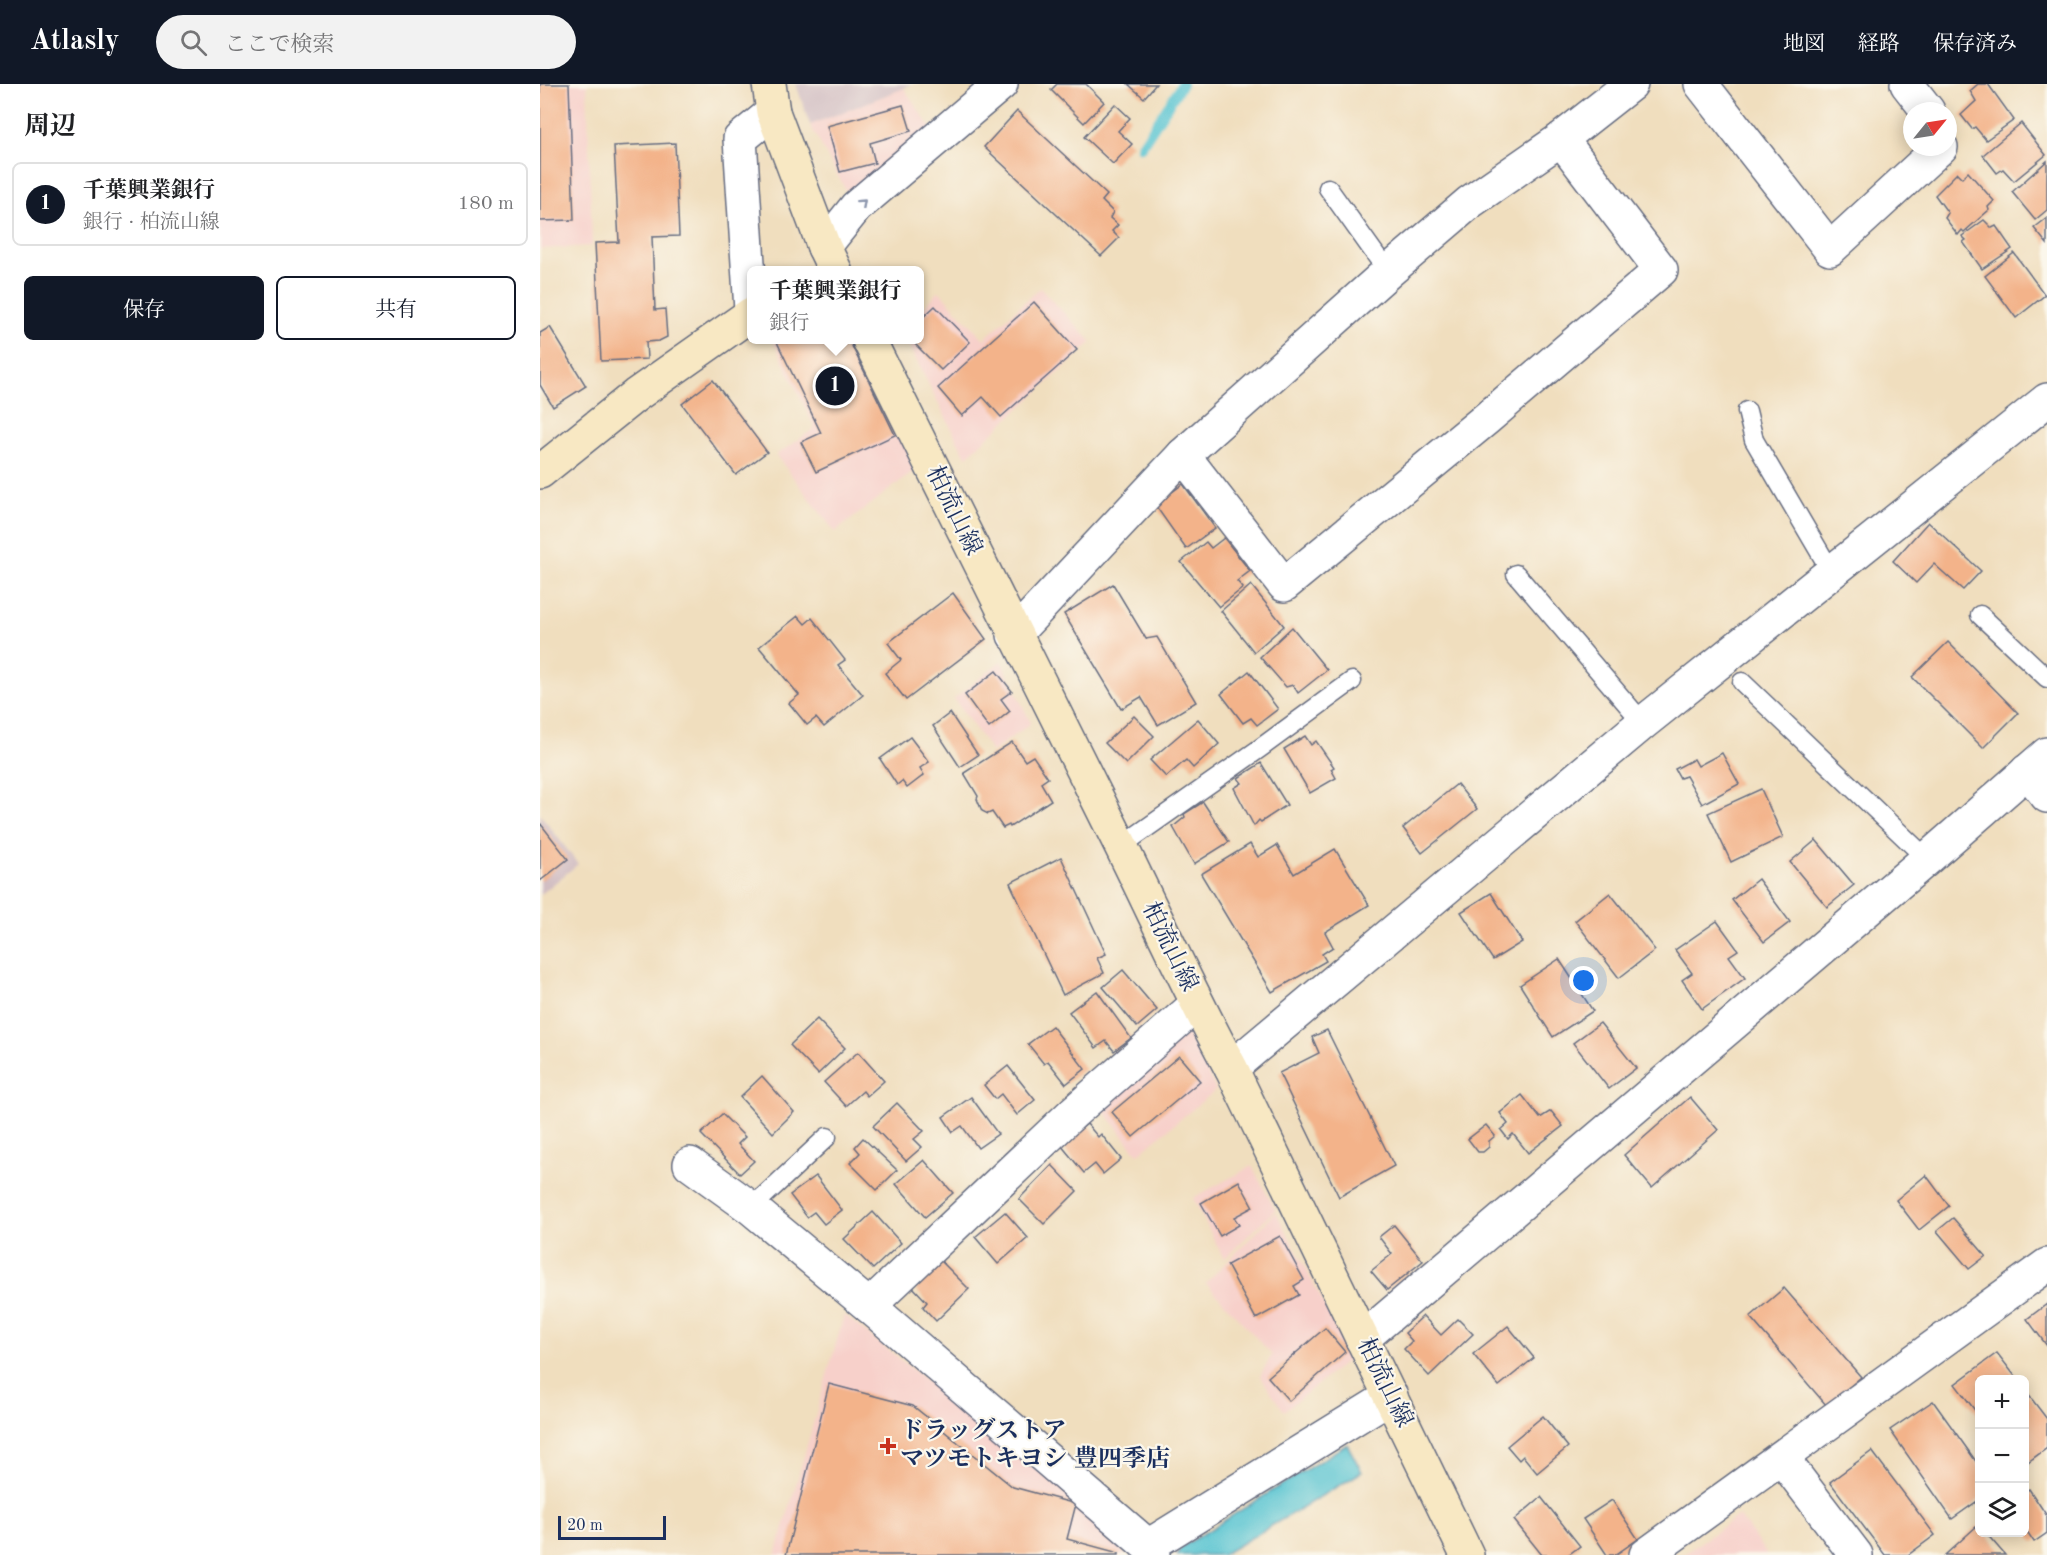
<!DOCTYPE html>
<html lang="ja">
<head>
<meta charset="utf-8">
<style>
  :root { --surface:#fff; --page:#f2f2f2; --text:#202124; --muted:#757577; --line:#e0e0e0; --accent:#111827 }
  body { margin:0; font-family:"Old Standard TT","Noto Serif JP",serif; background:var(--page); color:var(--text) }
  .controls { position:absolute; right:18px; bottom:18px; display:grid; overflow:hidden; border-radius:9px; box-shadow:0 3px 15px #0003 }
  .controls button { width:54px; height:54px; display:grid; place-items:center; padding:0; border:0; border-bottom:2px solid var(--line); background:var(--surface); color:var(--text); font:30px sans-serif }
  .compass { position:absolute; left:1363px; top:18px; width:54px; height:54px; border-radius:50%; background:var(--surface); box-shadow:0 3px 15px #0003; rotate:60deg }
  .scale { position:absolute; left:18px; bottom:15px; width:108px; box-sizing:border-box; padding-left:6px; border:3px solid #1b2f5e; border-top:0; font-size:16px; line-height:21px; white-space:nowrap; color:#1b2f5e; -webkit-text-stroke:4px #fbf7ec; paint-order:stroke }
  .you { position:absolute; left:1044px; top:897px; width:21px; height:21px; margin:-15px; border:4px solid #fff; border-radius:50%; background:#1a73e8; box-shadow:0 0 0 9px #1a73e833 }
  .badge { display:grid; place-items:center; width:39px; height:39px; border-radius:50%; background:var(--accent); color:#fff; font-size:20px; font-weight:700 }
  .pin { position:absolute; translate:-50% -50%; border:3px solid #fff; box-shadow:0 2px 6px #0006 }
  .popup { position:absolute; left:207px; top:182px; width:177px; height:78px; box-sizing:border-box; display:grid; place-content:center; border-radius:9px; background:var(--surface); filter:drop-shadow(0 2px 4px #0005); font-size:20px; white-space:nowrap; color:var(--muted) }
  .popup b { font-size:22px; color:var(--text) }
  .popup::after { content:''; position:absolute; left:50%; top:100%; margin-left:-12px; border:12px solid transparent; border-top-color:var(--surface) }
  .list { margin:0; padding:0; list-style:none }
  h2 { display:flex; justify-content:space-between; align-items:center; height:78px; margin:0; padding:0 24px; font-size:26px }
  h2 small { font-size:20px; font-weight:400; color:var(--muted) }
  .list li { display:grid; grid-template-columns:39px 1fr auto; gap:18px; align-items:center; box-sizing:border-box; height:84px; margin:0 12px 12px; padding:0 12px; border:2px solid var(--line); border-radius:9px }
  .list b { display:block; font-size:22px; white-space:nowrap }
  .list p { margin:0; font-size:20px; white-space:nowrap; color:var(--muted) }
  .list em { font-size:20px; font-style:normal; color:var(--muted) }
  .actions { display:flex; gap:12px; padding:18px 24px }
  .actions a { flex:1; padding:14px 0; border:2px solid var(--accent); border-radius:9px; text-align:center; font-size:21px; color:var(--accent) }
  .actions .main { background:var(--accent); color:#fff }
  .icon { flex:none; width:33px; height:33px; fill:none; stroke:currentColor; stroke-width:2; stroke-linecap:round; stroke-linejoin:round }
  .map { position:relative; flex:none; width:1507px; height:1471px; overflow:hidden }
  header { display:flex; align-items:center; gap:36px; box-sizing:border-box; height:84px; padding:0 30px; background:var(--accent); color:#fff }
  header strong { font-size:28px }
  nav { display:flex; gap:33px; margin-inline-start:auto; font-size:21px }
  .search { width:420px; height:54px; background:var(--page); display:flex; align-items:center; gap:15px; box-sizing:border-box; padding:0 21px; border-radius:33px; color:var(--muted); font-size:22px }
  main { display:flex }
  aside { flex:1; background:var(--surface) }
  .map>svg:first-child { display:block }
  .built { fill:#f7d0ca }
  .industrial { fill:#d2bec2 }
  .water { fill:#58c4d1; stroke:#3a7a98; stroke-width:1.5 }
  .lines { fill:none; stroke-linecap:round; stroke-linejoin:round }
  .stream { stroke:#58c4d1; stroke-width:10 }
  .building { fill:#f3b38a }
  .lane-casing { stroke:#666c80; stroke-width:21 }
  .street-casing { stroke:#666c80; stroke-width:36 }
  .secondary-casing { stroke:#666c80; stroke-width:36 }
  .lane { stroke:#fff; stroke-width:18 }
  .street { stroke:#fff; stroke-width:33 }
  .secondary { stroke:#f8e8c3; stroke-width:33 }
  .oneway { stroke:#8d97ae }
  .poi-dot { fill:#c8321e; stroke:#fbf7ec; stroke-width:2 }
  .labels { text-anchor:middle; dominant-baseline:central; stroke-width:4.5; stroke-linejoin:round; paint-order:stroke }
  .street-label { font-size:24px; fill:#1b2f5e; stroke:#fbf7ec }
  .poi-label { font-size:24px; font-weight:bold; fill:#1b2f5e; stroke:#fbf7ec; text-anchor:start }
</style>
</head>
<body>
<header>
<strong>Atlasly</strong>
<div class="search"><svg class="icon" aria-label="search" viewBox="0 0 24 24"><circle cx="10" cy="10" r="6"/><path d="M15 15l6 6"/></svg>ここで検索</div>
<nav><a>地図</a><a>経路</a><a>保存済み</a></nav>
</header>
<main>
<aside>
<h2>周辺<small></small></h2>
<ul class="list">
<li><span class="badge">1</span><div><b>千葉興業銀行</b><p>銀行 · 柏流山線</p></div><em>180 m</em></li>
</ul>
<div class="actions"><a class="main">保存</a><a>共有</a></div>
</aside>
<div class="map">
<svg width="1507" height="1471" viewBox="0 0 1507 1471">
  <rect width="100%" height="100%" fill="#fbf7ec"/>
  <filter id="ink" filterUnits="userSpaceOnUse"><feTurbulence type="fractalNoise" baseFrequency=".0167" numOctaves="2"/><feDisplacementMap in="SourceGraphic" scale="12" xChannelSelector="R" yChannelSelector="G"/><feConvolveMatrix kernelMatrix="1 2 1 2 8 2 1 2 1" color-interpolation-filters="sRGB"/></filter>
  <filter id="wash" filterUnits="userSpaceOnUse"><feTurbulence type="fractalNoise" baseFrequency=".008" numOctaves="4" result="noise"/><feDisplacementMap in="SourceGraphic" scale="24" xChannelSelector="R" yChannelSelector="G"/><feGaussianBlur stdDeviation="1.35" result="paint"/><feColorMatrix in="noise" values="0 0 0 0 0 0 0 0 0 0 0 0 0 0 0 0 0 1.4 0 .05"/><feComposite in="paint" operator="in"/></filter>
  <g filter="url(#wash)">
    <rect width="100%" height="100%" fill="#f0debe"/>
    <!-- built -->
    <g class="built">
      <path d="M0,0H47L52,162L0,165Z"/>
      <path d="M364,4L392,46L309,112L270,41Z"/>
      <path d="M500,204L552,258L426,373L366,256H379V229L399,207L444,255Z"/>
      <path d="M233,256H317L376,385L295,448L236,371L275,344Z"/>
      <path d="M461,577L491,639L452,668L414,615Z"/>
      <path d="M646,946L676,1006L598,1070L560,1022Z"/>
      <path d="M712,1082L735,1126L684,1175L653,1114Z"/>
      <path d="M736,1128L812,1273L744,1327L720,1292L732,1271L666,1199Z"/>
      <path d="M304,1231L542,1419L586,1471H236Z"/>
      <path d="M1199,1431L1227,1471H1143Z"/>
    </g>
    <!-- industrial -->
    <g class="industrial">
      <path d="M256,0H371L364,4L270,41Z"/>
      <path d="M0,730L38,780L0,811Z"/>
    </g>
    <!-- water -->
    <path class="water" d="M807,1360L822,1388L682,1471H637L640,1464Z"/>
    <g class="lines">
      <!-- stream -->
      <path class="stream" d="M601,63L642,0"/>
    </g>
    <g id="blocks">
      <!-- building -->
      <g class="building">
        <path d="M0,0H29L34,136L0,137Z"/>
        <path d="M517,0H546L564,18L544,39L511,6Z"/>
        <path d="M588,0H616L604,14Z"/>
        <path d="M1438,0H1448L1474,36L1446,56L1435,43L1432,45L1421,31L1436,17L1430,7Z"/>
        <path d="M575,20L590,34L578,47L592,60L573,80L544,53Z"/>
        <path d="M363,21L371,47L330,59L335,79L300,88L287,42Z"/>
        <path d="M477,27L567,111L562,117L573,128L570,134L578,141L572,147L579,154L561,172L444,63Z"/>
        <path d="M1481,39L1506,71L1474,97L1463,85L1457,89L1443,71Z"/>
        <path d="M135,59L139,152L112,153L115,226L125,225L127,253L119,257L106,258L107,275L61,277L55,159L79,158L74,62Z"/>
        <path d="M1507,77V126L1495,136L1472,108Z"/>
        <path d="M1428,88L1454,117L1448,123L1449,126L1424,148L1422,146L1418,151L1405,134L1408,129L1395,111L1417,89L1422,94Z"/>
        <path d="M1507,134V160L1494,144Z"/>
        <path d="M1444,136L1452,144L1456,142L1472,165L1442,185L1423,158L1426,156L1422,152Z"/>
        <path d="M1474,169L1505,211L1476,234L1445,192Z"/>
        <path d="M494,218L537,266L461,333L443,313L422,332L398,304Z"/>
        <path d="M395,222L430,258L401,286L371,256H379V237Z"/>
        <path d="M10,243L46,302L13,323L0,301V249Z"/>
        <path d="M236,256H309L355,351L276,388L261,358L281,349Z"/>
        <path d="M173,296L227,368L196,391L142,320Z"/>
        <path d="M643,400L675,444L646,465L615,421Z"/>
        <path d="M1388,438L1441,487L1423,506L1394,480L1376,499L1353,477Z"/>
        <path d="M684,454L710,487L697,497L703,504L679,523L641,478L666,458L671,464Z"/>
        <path d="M573,500L606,555L617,553L656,618L618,641L601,613L581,625L524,530Z"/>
        <path d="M711,501L744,542L714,568L681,527Z"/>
        <path d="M413,509L446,555L366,616L345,589L361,576L348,559Z"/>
        <path d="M258,532L265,540L272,534L305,576L298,581L323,611L284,643L276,634L267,641L249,619L259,611L219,563Z"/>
        <path d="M752,543L787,586L758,609L753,601L746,603L720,573Z"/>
        <path d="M1408,558L1478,629L1443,664L1372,593Z"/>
        <path d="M456,587L472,607L461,615L470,627L449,644L425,611Z"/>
        <path d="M709,587L738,625L717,641L711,634L703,639L681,610Z"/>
        <path d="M410,629L438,671L420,683L393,642Z"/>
        <path d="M594,632L614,652L586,680L565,659Z"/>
        <path d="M658,635L679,660L653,684L646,676L626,693L610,676Z"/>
        <path d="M765,652L771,661L776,657L794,683L791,685L796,694L770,709L744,665Z"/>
        <path d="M370,653L389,678L380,684L384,691L367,704L362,697L357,701L340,675Z"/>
        <path d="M472,658L485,677L493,672L508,694L501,699L511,716L470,743L469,741L463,744L452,728L448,730L442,727L437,715L438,712L424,689Z"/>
        <path d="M1182,669L1199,700L1162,720L1146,692L1140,694L1135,685L1154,675L1158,682Z"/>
        <path d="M721,679L747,721L721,738L719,736L714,742L694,704L702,699L698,694Z"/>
        <path d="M917,700L937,725L882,769L863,744Z"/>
        <path d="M1221,705L1243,753L1191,778L1168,729Z"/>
        <path d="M663,718L689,758L654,780L633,743L645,733L644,730Z"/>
        <path d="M0,739L28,775L0,797Z"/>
        <path d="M1276,756L1314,801L1287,823L1250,778Z"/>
        <path d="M710,760L718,773L737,761L754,790L795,765L829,821L785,848L793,863L782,870L786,877L732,908L661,790Z"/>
        <path d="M521,773L566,870L557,874L564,889L523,911L470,799Z"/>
        <path d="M1218,795L1250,838L1224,858L1192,816Z"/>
        <path d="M951,809L982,858L953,876L921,828Z"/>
        <path d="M1070,809L1115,866L1079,894L1035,837Z"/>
        <path d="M1177,837L1198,866L1189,872L1205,894L1162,925L1142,896L1152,889L1135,866Z"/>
        <path d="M1019,875L1053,927L1013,953L980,901Z"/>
        <path d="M583,886L617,926L597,943L563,903Z"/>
        <path d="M557,907L591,954L574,967L566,957L556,964L529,928Z"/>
        <path d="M277,935L305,964L278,990L250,961Z"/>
        <path d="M1060,939L1096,984L1069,1005L1033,959Z"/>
        <path d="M512,942L545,985L526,1000L508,977L504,980L488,960Z"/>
        <path d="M787,946L854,1082L799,1113L739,989L779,969L772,953Z"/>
        <path d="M318,968L344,997L327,1012L323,1007L306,1022L284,998Z"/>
        <path d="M639,972L660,997L593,1053L572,1028Z"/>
        <path d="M468,982L495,1016L477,1031L461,1010L455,1015L444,1001Z"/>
        <path d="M222,992L254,1028L233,1049L200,1013Z"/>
        <path d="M982,1011L1000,1034L1011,1027L1023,1042L988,1069L973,1050L968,1055L961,1046L968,1040L960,1029Z"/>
        <path d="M431,1013L458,1050L438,1064L422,1042L413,1048L403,1033Z"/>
        <path d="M1150,1013L1178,1046L1112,1104L1084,1071Z"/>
        <path d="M357,1019L384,1047L374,1055L382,1063L366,1077L333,1042Z"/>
        <path d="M182,1030L205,1053L198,1060L214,1077L200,1090L161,1050Z"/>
        <path d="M547,1040L558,1053L561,1050L581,1075L563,1090L555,1080L544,1089L521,1061Z"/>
        <path d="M946,1041L955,1052L949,1057V1063L943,1068H938L928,1055Z"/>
        <path d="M323,1054L357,1086L337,1106L310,1079L320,1069L315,1063Z"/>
        <path d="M384,1076L413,1109L385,1133L356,1100Z"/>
        <path d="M512,1081L537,1107L504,1140L479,1115Z"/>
        <path d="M1386,1091L1409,1122L1379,1146L1356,1116Z"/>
        <path d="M276,1092L302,1126L284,1140L274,1128L267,1133L250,1111Z"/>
        <path d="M699,1097L713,1123L694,1133L699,1141L680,1152L661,1119Z"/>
        <path d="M333,1128L361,1159L333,1185L304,1155Z"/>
        <path d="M465,1128L488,1154L458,1180L435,1153Z"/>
        <path d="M1413,1134L1446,1172L1429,1185L1397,1147Z"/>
        <path d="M854,1141L883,1177L847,1206L831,1187L852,1170L839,1153Z"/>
        <path d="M740,1152L764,1196L754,1202L759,1211L716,1235L687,1181Z"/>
        <path d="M399,1175L429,1205L396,1237L383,1223L387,1218L371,1201Z"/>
        <path d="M1244,1204L1321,1293L1287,1322L1210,1233Z"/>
        <path d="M1507,1220V1262L1487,1235Z"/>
        <path d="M883,1232L901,1251L918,1235L933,1250L889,1292L864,1265L872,1257L865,1249Z"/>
        <path d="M968,1242L994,1274L959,1302L933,1270Z"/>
        <path d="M785,1244L805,1268L749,1317L728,1293Z"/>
        <path d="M1457,1269L1478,1296H1440V1333L1415,1300Z"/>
        <path d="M289,1300L373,1322L473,1403L536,1420L527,1455L579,1469V1471H246Z"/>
        <path d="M1484,1305L1507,1335V1364L1484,1381Z"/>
        <path d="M1393,1317L1440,1383V1415L1412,1435L1350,1346Z"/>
        <path d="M1003,1332L1028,1363L997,1389L983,1372L979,1376L967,1362Z"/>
        <path d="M1332,1367L1395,1451L1368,1471H1345L1290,1398Z"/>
        <path d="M1489,1405L1507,1432V1449L1494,1458L1484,1443V1408Z"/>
        <path d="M1001,1413L1040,1462L1028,1471H1002L974,1436Z"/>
        <path d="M1072,1416L1098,1455L1075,1471H1067L1043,1435Z"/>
        <path d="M1438,1441L1440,1448H1445L1465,1471H1405Z"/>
      </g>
    </g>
  </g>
  <g filter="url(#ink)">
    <use href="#blocks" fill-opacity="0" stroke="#666c80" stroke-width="1.5"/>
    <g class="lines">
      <defs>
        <g id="lane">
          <path d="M788,104L848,188"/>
          <path d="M1207,327L1214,356L1292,489"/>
          <path d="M976,490L1103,639"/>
          <path d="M1440,531L1507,594"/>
          <path d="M1202,598L1387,775"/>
          <path d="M581,762L719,665L812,597"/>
          <path d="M211,1124L287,1053"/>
        </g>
        <g id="street">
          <path d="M1161,0L1290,165L1401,63"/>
          <path d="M1367,0L1388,27"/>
          <path d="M284,163L316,123L461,0"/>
          <path d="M211,226L200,55L233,28"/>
          <path d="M643,371L744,501L946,335L1121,186L1021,55"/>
          <path d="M474,551L643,371L848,188L930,118L1021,55L1091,0"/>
          <path d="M1487,687L1507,712"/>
          <path d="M691,984L1103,639L1507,316"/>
          <path d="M150,1080L211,1124L329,1222L608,1462L613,1471"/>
          <path d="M329,1222L534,1028L657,920"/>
          <path d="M822,1255L1387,775L1507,670"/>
          <path d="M1242,1374L1316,1471"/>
          <path d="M608,1462L851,1312"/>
          <path d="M1106,1471L1507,1181"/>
        </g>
        <g id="secondary">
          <path d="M229,0L233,28L284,163L295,186"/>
          <path d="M329,256C412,424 496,592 580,760C617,835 651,910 691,984L927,1471"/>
          <path d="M0,388L96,311L211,230"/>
        </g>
      </defs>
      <!-- lane casing -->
      <use href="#lane" class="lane-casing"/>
      <!-- street casing -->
      <use href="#street" class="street-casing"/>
      <!-- secondary casing -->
      <use href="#secondary" class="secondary-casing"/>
      <!-- lane -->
      <use href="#lane" class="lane"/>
      <!-- street -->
      <use href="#street" class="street"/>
      <!-- secondary -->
      <use href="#secondary" class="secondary"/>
    </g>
    <!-- one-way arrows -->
    <defs><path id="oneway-chevron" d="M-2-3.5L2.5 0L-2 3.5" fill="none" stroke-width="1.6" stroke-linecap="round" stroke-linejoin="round" transform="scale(1.5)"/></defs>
    <use class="oneway" href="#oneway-chevron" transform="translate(322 119) rotate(-42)"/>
  </g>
  <!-- markers -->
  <path class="poi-dot" d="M345 1353h6v6h6v6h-6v6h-6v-6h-6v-6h6z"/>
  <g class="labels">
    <!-- street labels -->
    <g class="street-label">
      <text transform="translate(413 427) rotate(64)">柏流山線</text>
      <text transform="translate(629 863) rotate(64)">柏流山線</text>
      <text transform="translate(844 1299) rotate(64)">柏流山線</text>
    </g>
    <!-- poi labels -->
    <g class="poi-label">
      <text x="360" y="1348">ドラッグストア<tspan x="360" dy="28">マツモトキヨシ 豊四季店</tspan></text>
    </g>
  </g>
</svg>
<div class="controls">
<button>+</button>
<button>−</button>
<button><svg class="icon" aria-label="layers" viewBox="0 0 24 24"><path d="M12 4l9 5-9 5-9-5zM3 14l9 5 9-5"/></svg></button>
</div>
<svg class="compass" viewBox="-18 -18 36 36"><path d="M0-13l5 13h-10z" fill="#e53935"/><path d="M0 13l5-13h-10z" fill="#757577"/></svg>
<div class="scale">20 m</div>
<div class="you"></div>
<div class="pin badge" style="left:295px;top:302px">1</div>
<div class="popup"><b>千葉興業銀行</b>銀行</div>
</div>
</main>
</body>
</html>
